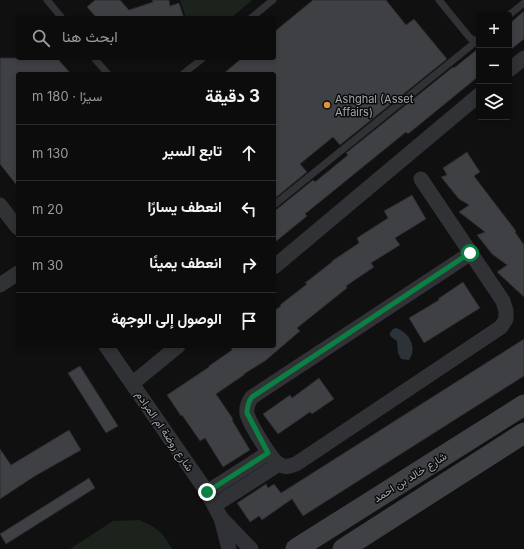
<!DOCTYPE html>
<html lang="ar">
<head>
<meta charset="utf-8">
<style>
  :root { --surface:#0c0c0d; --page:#1a1a1b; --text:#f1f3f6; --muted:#9a9b9d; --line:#2c2c2e }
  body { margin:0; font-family:Inter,Vazirmatn,sans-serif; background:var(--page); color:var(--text); direction:rtl }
  .controls { position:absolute; right:12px; top:12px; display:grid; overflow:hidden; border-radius:4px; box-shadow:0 2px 6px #0003 }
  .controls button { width:36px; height:36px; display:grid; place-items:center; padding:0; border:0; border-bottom:1px solid var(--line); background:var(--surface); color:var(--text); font:20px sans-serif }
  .stop { position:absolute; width:12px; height:12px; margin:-9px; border:3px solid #0b8043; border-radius:50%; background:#fff }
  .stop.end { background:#0b8043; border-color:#fff; box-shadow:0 1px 4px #0008 }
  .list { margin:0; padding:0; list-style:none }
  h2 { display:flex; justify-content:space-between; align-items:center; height:52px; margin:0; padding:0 16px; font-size:17px }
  h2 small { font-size:13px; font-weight:400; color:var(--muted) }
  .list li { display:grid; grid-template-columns:26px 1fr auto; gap:12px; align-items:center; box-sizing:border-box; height:56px; padding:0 16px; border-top:1px solid var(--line) }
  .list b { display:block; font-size:15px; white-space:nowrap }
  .list em { font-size:13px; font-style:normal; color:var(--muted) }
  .icon { flex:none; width:22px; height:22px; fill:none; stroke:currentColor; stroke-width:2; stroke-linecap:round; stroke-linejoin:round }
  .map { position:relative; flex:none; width:524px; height:549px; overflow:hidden; direction:ltr }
  .search { position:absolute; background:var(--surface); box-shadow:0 2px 6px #0003; left:16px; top:16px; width:260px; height:44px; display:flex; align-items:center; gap:10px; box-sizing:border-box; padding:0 14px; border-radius:4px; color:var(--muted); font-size:15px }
  .panel { position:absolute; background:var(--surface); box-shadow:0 2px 6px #0003; left:16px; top:72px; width:260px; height:276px; border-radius:4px; direction:rtl }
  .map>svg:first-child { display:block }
  .green { fill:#1c231d }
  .water { fill:#2b3338 }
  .building { fill:#3f4044; stroke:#2a2a2d }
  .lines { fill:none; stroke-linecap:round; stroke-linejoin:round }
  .lane { stroke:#313235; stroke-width:7 }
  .street { stroke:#313235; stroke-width:15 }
  .secondary { stroke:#3f4145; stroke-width:21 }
  .route { stroke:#0b8043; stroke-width:5 }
  .poi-dot { fill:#de943a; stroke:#0b0b0c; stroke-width:1.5 }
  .labels { text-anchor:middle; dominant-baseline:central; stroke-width:3; stroke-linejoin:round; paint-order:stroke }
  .poi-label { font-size:11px; fill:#a2a8b0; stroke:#0b0b0c; text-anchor:start }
  .street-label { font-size:11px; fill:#a2a8b0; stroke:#0b0b0c }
</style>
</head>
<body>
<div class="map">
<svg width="524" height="549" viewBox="0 0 524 549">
  <rect width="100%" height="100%" fill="#101011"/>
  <!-- green -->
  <g class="green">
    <path d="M180,0H252L231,18H186Z"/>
    <path d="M139,520C157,528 162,531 172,549H70L113,521Z"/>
  </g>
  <!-- water -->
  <path class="water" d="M396,328C409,332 418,348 409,360L401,359L398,353L397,341L390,336V333L393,329Z"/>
  <!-- building -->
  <g class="building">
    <path d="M95,0H120L129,10L153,2L152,0H169L170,6L179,3L184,18H97L87,7Z"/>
    <path d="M313,0H386L406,25L414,19L447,59L340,145L333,137L300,164L307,172L274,199V74H223L242,58H274V32Z"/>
    <path d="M524,11V39L509,51V24Z"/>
    <path d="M479,48V76L408,134L406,132L305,214L307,216L274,243V210L277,209L313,180L315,182L348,155L346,153L453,67L454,68Z"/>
    <path d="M0,58H57L71,74H18V187L0,164Z"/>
    <path d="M467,152L480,172L474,176L516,231L515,232L524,245V297L497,272L507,265L492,254L477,235L485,232L459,212L469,205L459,199L441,177L447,175L443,168Z"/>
    <path d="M412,195L426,219L395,238L400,245L371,263L374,267L346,286L347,288L297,328L300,331L265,361L244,374V375L216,394L233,419L232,420L250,450L223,467L205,438L200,441L182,415L181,416L167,395L209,367V366L232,350L230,346H274V311L281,306L280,305L307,284L305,283L332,262V261L359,243L357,238L388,218L384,211Z"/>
    <path d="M463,282L480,308L424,343L409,318L439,300L438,299Z"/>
    <path d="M524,339V376L303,516L292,499L262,520L259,516L250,522L237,503L266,484L268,488L274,484L281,493Z"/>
    <path d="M80,366L118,426L106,433L68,373Z"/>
    <path d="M319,378L334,399L312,414L310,412L278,434L263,414L290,395L292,398Z"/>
    <path d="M69,430L81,450L35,476L0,499V449L11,465Z"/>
    <path d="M89,478L95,488L6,544L0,534Z"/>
  </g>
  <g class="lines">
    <!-- lane -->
    <g class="lane">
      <path d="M47,0L62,18"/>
      <path d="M439,0L470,38L474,40H479"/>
      <path d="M509,15L524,3"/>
      <path d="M251,18L273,0"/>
      <path d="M94,58L108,74"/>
      <path d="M183,74L203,58"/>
      <path d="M274,205L478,40"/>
    </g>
    <!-- street -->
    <g class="street">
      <path d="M509,70L524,58"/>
      <path d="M421,179L503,301L506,311V319L501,327L296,464C290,466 286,468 281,465C272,462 250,424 247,414C246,407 248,402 252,397L471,253"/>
      <path d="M0,205L18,228"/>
      <path d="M274,267L479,95"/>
      <path d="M0,285L18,273"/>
      <path d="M106,346L207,492L221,518L229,549"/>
      <path d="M133,383L178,346"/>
      <path d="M207,492L268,453"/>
      <path d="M215,505L279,464"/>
      <path d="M222,519L251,549"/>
    </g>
    <!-- secondary -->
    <g class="secondary">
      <path d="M296,549L524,405"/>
      <path d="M343,549L524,433"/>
    </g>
  </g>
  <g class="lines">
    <!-- route -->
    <path class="route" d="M207,492L268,453L247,413C247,406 248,402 252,397L470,253"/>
  </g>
  <!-- markers -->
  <circle class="poi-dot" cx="327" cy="105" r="4"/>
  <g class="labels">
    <!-- poi labels -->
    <g class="poi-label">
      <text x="335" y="99">Ashghal (Asset<tspan x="335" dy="13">Affairs)</tspan></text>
    </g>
    <!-- street labels -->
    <g class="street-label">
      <text transform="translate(165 431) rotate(56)">شارع روضة ام المرادم</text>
      <text transform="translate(410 477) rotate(-32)">شارع خالد بن احمد</text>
    </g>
  </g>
</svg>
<div class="controls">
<button>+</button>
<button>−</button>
<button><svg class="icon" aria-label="layers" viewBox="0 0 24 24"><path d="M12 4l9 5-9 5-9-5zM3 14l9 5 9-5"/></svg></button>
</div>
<div class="stop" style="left:470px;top:253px"></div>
<div class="stop end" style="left:207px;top:492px"></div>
<div class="search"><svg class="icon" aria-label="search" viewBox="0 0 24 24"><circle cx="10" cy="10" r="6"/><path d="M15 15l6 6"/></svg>ابحث هنا</div>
<section class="panel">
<h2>3 دقيقة<small>سيرًا · 180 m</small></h2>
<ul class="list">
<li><svg class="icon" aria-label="ahead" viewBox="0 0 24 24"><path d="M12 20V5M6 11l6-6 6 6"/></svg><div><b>تابع السير</b></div><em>130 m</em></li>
<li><svg class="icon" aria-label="left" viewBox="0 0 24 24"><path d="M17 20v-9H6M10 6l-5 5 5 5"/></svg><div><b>انعطف يسارًا</b></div><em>20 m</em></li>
<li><svg class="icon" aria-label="right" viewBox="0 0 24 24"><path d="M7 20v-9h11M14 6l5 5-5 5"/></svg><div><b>انعطف يمينًا</b></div><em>30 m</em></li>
<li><svg class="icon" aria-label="arrive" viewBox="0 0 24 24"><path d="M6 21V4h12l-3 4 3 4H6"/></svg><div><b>الوصول إلى الوجهة</b></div></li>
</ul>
</section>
</div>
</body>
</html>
